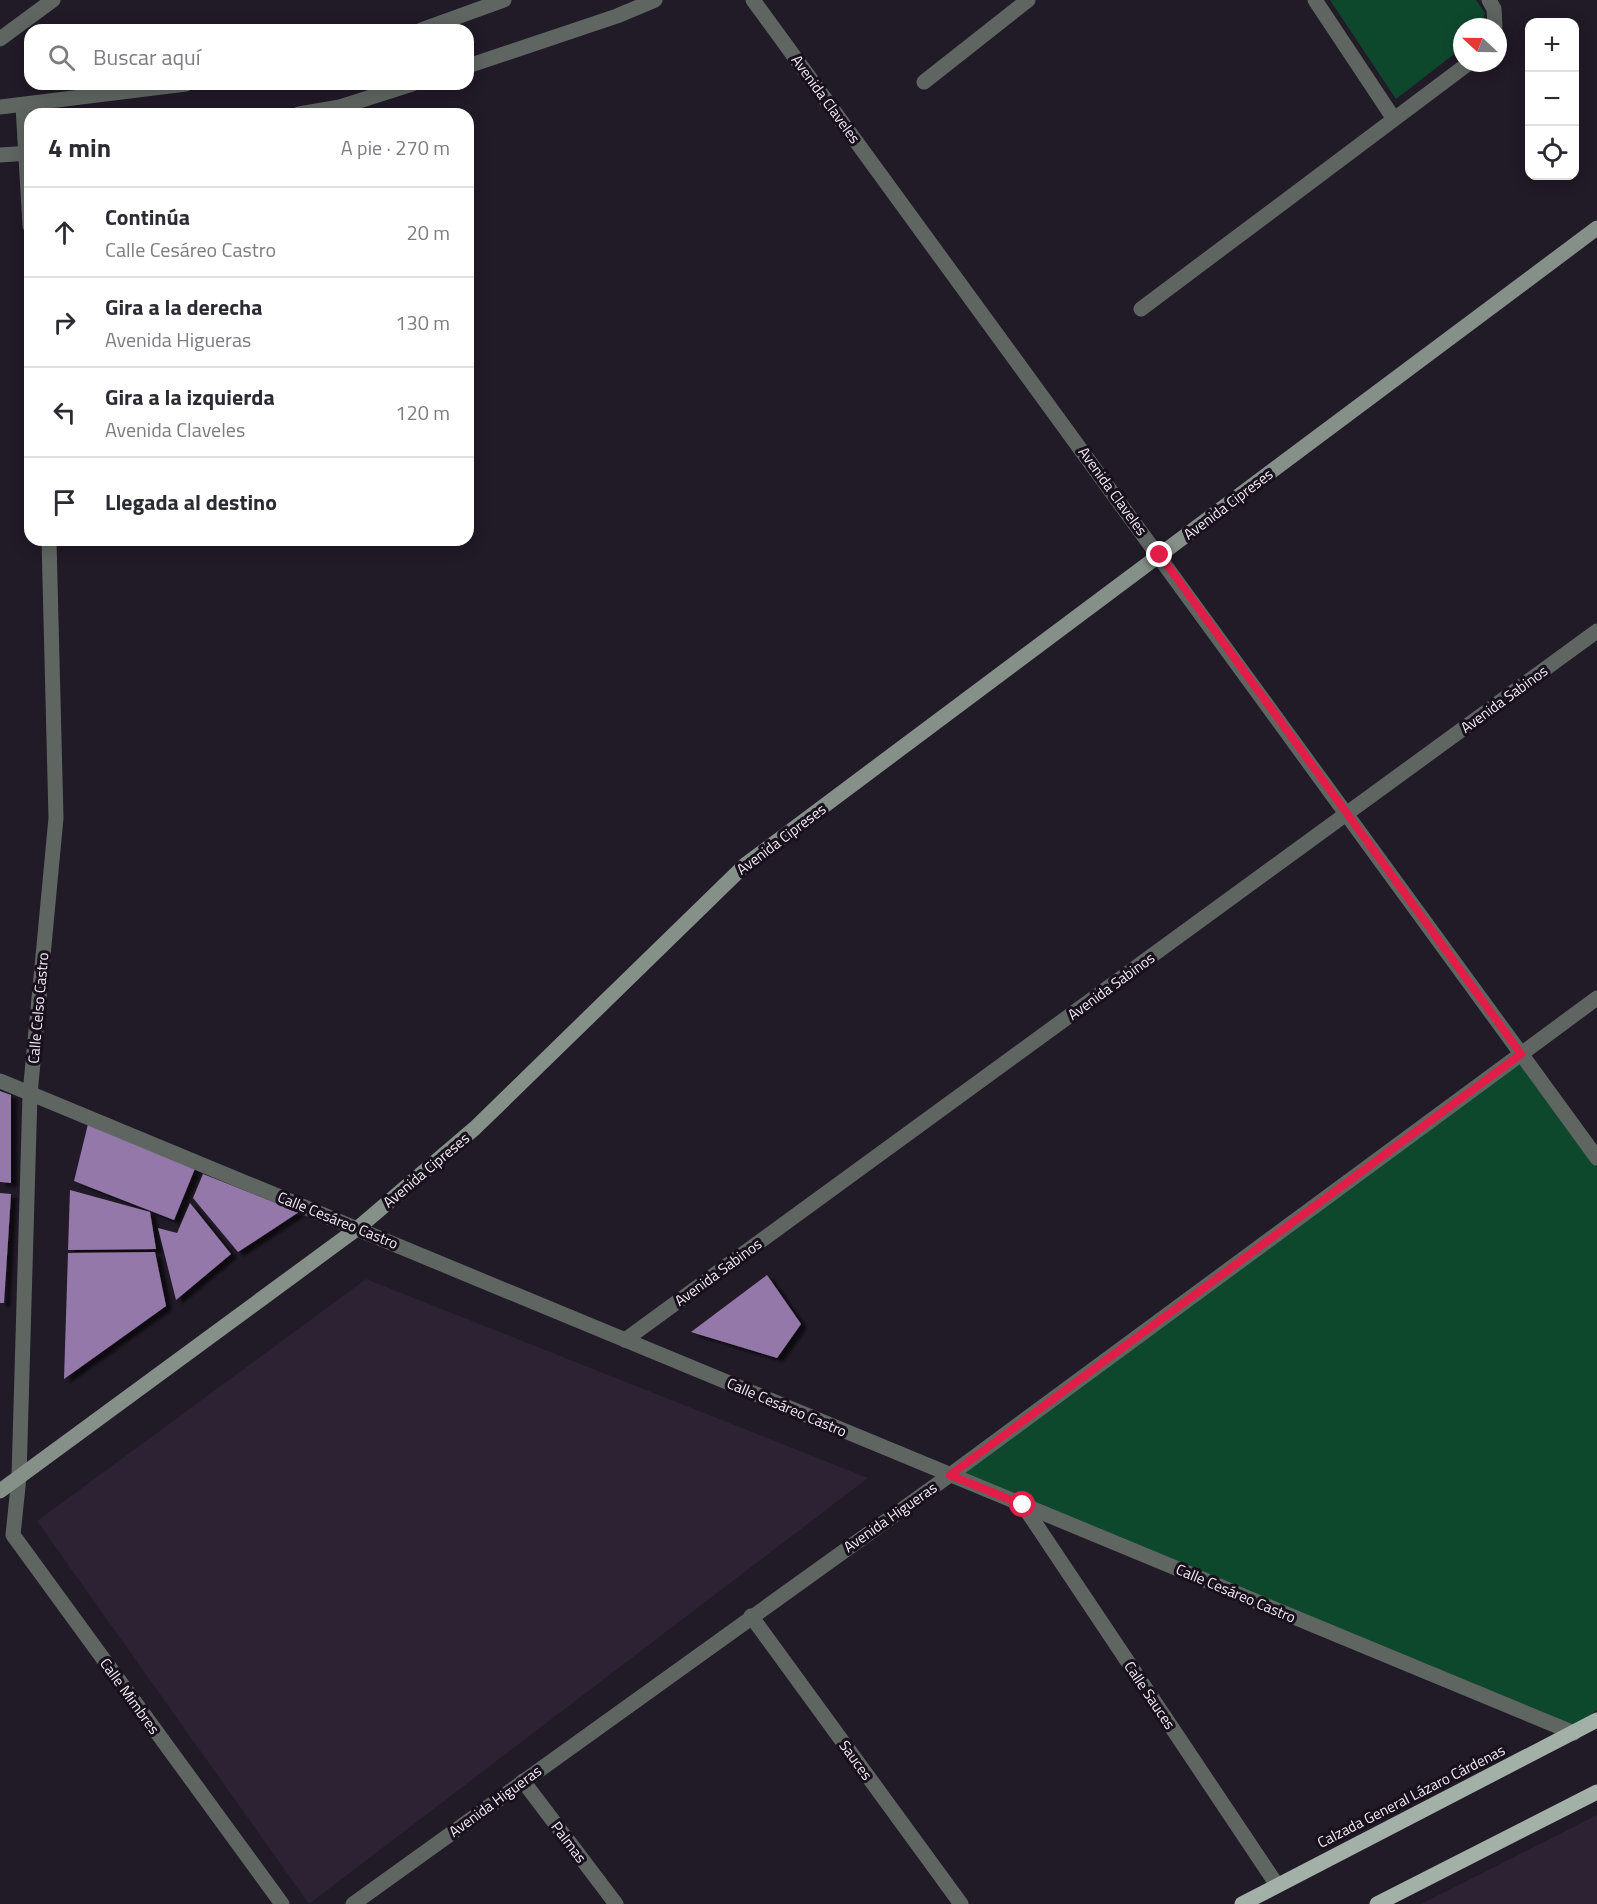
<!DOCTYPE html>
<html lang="es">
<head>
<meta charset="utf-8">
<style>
  :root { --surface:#fff; --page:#f2f2f3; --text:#2b2b33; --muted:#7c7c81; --line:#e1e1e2 }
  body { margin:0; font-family:"Titillium Web",sans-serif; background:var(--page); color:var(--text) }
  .controls { position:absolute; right:18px; top:18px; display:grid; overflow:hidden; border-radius:12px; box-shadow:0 3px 15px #0003 }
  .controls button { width:54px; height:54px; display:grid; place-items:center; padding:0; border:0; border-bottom:2px solid var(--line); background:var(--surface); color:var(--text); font:30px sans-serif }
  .compass { position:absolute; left:1453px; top:18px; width:54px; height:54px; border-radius:50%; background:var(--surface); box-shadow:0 3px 15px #0003; rotate:292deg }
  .stop { position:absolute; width:18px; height:18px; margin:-14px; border:4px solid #e11d48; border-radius:50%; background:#fff }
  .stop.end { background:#e11d48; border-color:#fff; box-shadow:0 2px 6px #0008 }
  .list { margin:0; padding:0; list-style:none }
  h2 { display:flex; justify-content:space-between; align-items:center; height:78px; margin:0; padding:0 24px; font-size:26px }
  h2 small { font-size:20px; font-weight:400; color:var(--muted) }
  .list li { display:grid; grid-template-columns:39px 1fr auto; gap:18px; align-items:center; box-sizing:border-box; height:90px; padding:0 24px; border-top:2px solid var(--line) }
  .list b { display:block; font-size:22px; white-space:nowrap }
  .list p { margin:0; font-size:20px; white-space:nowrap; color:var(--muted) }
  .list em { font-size:20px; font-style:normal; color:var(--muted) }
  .icon { flex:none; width:33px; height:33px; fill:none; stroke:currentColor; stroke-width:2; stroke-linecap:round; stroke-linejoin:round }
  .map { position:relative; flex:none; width:1597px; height:1904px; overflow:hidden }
  .search { position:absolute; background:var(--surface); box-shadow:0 3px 15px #0003; left:24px; top:24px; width:450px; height:66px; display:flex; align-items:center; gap:15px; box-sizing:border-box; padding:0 21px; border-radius:18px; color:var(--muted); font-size:22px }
  .panel { position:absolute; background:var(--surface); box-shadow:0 3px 15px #0003; left:24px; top:108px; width:450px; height:438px; border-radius:18px }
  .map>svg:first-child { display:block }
  .built { fill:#2c2233 }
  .green { fill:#0e482c }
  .building { fill:#9578aa; filter:url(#shadow) }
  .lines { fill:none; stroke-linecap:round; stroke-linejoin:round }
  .street { stroke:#5f6662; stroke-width:15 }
  .secondary { stroke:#859089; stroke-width:15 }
  .primary { stroke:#a2b0a7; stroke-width:15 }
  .route { stroke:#e11d48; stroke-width:8 }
  .labels { text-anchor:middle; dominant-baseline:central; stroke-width:6; stroke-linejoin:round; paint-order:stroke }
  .street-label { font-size:15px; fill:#f0ebf4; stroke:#18111d }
</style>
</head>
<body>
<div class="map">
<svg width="1597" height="1904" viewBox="0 0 1597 1904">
  <defs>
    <filter id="shadow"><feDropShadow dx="6" dy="4" stdDeviation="1.5" flood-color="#0009"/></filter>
  </defs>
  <rect width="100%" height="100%" fill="#211a27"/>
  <!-- built -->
  <g class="built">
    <path d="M366,1279L868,1478L309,1904L37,1521Z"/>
    <path d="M1597,1815V1904H1421Z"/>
  </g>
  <!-- green -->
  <g class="green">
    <path d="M1330,0H1476L1485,13L1482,27H1462V48L1396,99Z"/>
    <path d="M1521,1062L1597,1167V1710L1575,1726L960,1472Z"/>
  </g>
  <!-- building -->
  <g class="building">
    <path d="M0,1091L11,1095V1183L0,1182Z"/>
    <path d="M88,1124L196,1166L174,1220L74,1181Z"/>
    <path d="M203,1174L299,1212L238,1252L193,1198Z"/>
    <path d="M70,1190L150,1212L156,1249L68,1250Z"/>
    <path d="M0,1193L11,1194L4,1303H0Z"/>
    <path d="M190,1203L231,1254L176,1300L158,1228L177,1233Z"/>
    <path d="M155,1252L166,1306L64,1379L68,1253Z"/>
    <path d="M767,1275L801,1324L777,1358L691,1332Z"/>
  </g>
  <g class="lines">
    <!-- street -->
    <g class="street">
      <path d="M753,0L1597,1158"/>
      <path d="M1315,0L1394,119"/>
      <path d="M1489,0L1494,9L1495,27"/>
      <path d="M421,30L504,0"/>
      <path d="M0,39L53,0"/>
      <path d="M468,66L617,16L655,0"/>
      <path d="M924,82L1028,0"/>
      <path d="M23,106L30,226"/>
      <path d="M0,107L186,84"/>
      <path d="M299,114L340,107L412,84"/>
      <path d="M0,155L30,153"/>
      <path d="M1141,309L1469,63"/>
      <path d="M49,540L56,818L30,1094L19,1477L13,1535L282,1904"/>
      <path d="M0,1081L1574,1733"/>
      <path d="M625,1340L1597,631"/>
      <path d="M1023,1505L1277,1885"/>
      <path d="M751,1616L961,1904"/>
      <path d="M523,1781L616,1904"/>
      <path d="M353,1904L950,1475L1597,998"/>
    </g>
    <!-- secondary -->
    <path class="secondary" d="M0,1491L358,1228L475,1128L745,865L1597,228"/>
    <!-- primary -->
    <g class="primary">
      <path d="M1242,1904L1597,1720"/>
      <path d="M1377,1904L1597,1792"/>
    </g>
  </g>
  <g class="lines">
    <!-- route -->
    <path class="route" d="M1023,1505L950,1475L1521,1054L1160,555"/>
  </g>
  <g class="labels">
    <!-- street labels -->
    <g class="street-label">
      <text transform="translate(826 99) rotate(54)">Avenida Claveles</text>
      <text transform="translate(1113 491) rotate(54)">Avenida Claveles</text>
      <text transform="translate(1228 504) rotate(-37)">Avenida Cipreses</text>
      <text transform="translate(1504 699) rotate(-36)">Avenida Sabinos</text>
      <text transform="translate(781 839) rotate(-37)">Avenida Cipreses</text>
      <text transform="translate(1111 986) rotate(-36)">Avenida Sabinos</text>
      <text transform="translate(38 1008) rotate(-85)">Calle Celso Castro</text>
      <text transform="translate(426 1170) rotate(-40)">Avenida Cipreses</text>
      <text transform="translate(338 1220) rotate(22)">Calle Cesáreo Castro</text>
      <text transform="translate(718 1272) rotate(-36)">Avenida Sabinos</text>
      <text transform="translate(787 1407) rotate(23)">Calle Cesáreo Castro</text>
      <text transform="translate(890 1517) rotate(-35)">Avenida Higueras</text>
      <text transform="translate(1236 1593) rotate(23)">Calle Cesáreo Castro</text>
      <text transform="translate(1150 1695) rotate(56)">Calle Sauces</text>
      <text transform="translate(130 1696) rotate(54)">Calle Mimbres</text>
      <text transform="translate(856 1760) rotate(54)">Sauces</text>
      <text transform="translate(1411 1796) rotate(-27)">Calzada General Lázaro Cárdenas</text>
      <text transform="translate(495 1801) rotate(-36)">Avenida Higueras</text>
      <text transform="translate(569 1842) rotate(53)">Palmas</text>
    </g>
  </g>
</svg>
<div class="controls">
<button>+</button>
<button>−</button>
<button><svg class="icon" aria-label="locate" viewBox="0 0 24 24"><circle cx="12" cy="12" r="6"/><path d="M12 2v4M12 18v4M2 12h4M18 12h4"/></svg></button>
</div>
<svg class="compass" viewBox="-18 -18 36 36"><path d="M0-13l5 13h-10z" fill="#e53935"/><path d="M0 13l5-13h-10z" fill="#7c7c81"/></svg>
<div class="stop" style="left:1023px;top:1505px"></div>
<div class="stop end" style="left:1160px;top:555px"></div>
<div class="search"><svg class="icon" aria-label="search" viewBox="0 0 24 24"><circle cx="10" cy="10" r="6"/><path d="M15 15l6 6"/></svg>Buscar aquí</div>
<section class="panel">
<h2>4 min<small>A pie · 270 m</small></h2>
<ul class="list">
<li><svg class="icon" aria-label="ahead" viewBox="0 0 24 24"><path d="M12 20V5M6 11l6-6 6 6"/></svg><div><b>Continúa</b><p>Calle Cesáreo Castro</p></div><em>20 m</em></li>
<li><svg class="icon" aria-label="right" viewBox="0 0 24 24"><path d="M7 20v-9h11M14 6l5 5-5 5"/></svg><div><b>Gira a la derecha</b><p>Avenida Higueras</p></div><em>130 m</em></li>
<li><svg class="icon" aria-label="left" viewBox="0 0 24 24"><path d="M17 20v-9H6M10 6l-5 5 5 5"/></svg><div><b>Gira a la izquierda</b><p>Avenida Claveles</p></div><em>120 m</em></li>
<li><svg class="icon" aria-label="arrive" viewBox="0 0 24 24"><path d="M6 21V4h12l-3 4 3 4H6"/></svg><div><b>Llegada al destino</b></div></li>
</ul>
</section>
</div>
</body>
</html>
